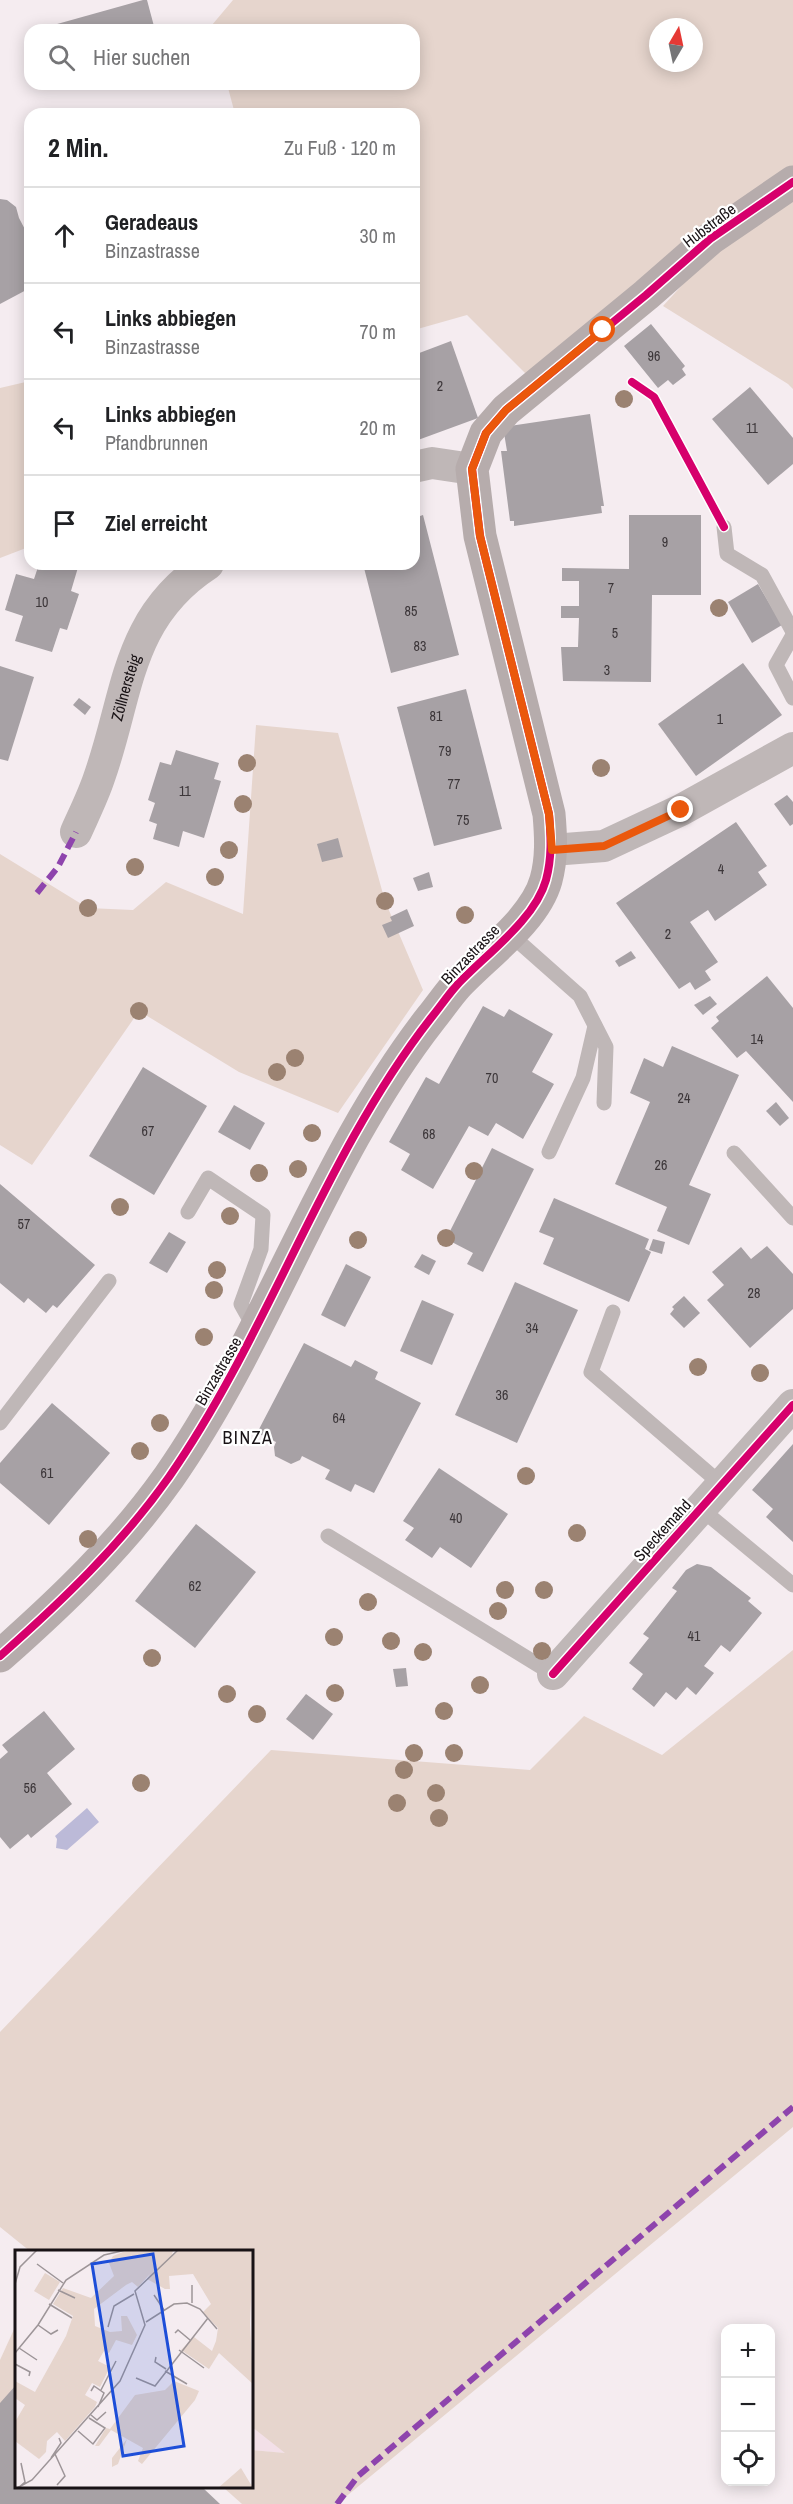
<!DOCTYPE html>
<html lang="de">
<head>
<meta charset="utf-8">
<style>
  :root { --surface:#fff; --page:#f6f6f6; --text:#202124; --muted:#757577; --line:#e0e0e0 }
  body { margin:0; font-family:"Archivo Narrow",sans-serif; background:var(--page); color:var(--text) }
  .controls { position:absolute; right:18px; bottom:18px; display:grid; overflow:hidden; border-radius:12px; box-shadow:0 3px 15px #0003 }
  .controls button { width:54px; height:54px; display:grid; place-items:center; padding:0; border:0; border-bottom:2px solid var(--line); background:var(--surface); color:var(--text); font:30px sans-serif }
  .compass { position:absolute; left:649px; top:18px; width:54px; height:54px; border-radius:50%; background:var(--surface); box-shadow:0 3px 15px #0003; rotate:9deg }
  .stop { position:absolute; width:18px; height:18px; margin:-14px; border:4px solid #ea580c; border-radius:50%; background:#fff }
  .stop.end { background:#ea580c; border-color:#fff; box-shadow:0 2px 6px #0008 }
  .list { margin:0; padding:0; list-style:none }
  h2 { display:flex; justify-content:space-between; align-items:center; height:78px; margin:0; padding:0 24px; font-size:26px }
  h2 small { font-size:20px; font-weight:400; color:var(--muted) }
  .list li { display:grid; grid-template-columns:39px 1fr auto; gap:18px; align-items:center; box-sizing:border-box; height:96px; padding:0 24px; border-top:2px solid var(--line) }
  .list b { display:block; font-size:22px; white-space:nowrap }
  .list p { margin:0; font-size:20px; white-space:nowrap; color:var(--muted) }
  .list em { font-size:20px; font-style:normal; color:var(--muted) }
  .icon { flex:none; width:33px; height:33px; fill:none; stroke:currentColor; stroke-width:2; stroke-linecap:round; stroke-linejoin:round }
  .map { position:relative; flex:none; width:793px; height:2504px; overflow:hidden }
  .search { position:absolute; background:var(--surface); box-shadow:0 3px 15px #0003; left:24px; top:24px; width:396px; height:66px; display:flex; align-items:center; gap:15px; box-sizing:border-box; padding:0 21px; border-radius:18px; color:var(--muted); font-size:22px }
  .panel { position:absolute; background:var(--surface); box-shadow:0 3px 15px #0003; left:24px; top:108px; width:396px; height:462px; border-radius:18px }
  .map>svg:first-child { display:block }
  .built { fill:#f3e0e8 }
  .green { fill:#e6d5cd; fill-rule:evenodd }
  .water { fill:#bcbad8 }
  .building { fill:#a7a1a5 }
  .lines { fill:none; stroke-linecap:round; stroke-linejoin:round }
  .lane { stroke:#bfb7b7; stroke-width:15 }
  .street { stroke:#bfb7b7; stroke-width:32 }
  .secondary { stroke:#b6acac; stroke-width:33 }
  .quiet { stroke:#8e44ad; stroke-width:6; stroke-dasharray:12 6; stroke-linecap:butt }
  .cycleway-casing { stroke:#fff; stroke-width:11 }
  .cycleway { stroke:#d6006c; stroke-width:8 }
  .tree { fill:#9b8271 }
  .route { stroke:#ea580c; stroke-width:8 }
  .labels { text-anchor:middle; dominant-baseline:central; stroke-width:4.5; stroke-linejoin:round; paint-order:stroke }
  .number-label { font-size:14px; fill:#3c3639 }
  .street-label { font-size:16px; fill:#181215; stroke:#fff }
  .neighbourhood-label { font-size:18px; letter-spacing:1.5px; fill:#181215; stroke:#fff }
  .inset-road { fill:none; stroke:#9d9598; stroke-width:1.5 }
  .view { fill:#1d4ed8; fill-opacity:0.15; stroke:#1d4ed8; stroke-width:3 }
  .inset-edge { fill:none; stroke:#181215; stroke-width:3 }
</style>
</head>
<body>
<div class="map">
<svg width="793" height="2504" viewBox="0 0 793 2504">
  <rect width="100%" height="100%" fill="#f5ecf0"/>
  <!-- built -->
  <path class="built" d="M252,2422L294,2454L252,2450Z"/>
  <!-- green -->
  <g class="green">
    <path d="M233,0H793V182L536,384L467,315L414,330V114H235L227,84H414V30H213L212,25ZM658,27H694V63H658Z"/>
    <path d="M793,194V389L788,384L663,306L718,246Z"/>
    <path d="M30,381V544L26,548L0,558V388Z"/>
    <path d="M256,725L338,733L385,901L423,990L338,1113L239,1072L139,1011L32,1165L0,1145V854L88,908L133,910L166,882L243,914Z"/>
    <path d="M793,1650V2127L337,2504H242L224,2488H252V2450L285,2453L252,2427V2252H31L0,2227V2032L271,1750L530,1770L584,1716L662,1755Z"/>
    <path d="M16,2325V2400L0,2418V2360Z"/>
  </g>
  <!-- water -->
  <path class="water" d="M87,1808L99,1822L67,1850L56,1848L57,1839L55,1836Z"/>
  <!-- building -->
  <g class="building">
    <path d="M143,0H147L155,30H51L50,26Z"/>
    <path d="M0,199L7,200L16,207L19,218L30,239V288L0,304Z"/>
    <path d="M651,324L685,366L682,369L686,375L673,385L668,380L658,388L624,346Z"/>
    <path d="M451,341L478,418L418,440L414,430V355Z"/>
    <path d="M750,387L793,438V464L768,485L712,419Z"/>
    <path d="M590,414L604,506H601L602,513L514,526V521H510L501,451H507L503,427Z"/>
    <path d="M423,515L459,655L391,673L363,564H414V518Z"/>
    <path d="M629,515H701V595H652L651,682L563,681L561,647H578L579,618H561V606H579V581H562V568L629,569Z"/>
    <path d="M39,564H79L71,591L79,594L67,630L60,628L52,652L15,641L23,616L5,610L16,574L34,579Z"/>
    <path d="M758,584L782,625L752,643L728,602Z"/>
    <path d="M743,663L782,715L696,776L658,724Z"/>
    <path d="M0,666L34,677L8,761L0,759Z"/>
    <path d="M466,689L502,829L434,846L397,707Z"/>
    <path d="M79,698L91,707L85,715L73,705Z"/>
    <path d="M176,750L219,763L214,779L221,781L204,838L183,831L179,847L153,839L157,824L149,821L155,803L148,800L160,762L171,765Z"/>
    <path d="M787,795L793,802V824L790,826L774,804Z"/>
    <path d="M736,822L767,866L758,872L767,885L715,921L708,910L690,922L718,962L705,971L711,980L695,990L690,982L679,989L616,903Z"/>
    <path d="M338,838L343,857L322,862L317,844Z"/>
    <path d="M429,872L433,887L418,891L413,878Z"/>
    <path d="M407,909L414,926L388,938L382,925L392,921L390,917Z"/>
    <path d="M631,951L636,958L619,967L615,961Z"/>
    <path d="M767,976L793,1008V1102L746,1051L737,1058L711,1028L719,1021L716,1017Z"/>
    <path d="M710,996L717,1004L703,1015L694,1005Z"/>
    <path d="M483,1006L504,1017L509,1009L553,1034L532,1072L554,1084L523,1139L496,1123L488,1136L469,1126L433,1189L401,1170L410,1154L389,1142L426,1077L439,1084Z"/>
    <path d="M672,1046L739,1075L689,1185L711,1194L689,1245L657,1231L667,1207L615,1184L650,1102L630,1093L644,1058L663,1067Z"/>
    <path d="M143,1067L207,1106L154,1195L89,1156Z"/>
    <path d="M776,1102L789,1118L780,1126L766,1111Z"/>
    <path d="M234,1105L265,1123L250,1150L218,1132Z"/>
    <path d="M492,1148L534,1169L483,1272L467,1264L473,1253L446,1239Z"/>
    <path d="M0,1184L95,1265L57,1308L53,1305L46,1313L28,1298L24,1303L0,1283Z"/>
    <path d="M554,1198L649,1239L645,1249L651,1252L629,1302L543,1264L554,1238L539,1232Z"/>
    <path d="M169,1232L186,1242L167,1273L149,1263Z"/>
    <path d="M653,1239L665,1242L662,1254L649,1250Z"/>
    <path d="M767,1246L793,1274V1309L750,1348L707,1300L724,1285L712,1272L741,1247L751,1259Z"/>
    <path d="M422,1254L436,1261L429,1275L414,1267Z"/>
    <path d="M346,1264L371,1277L345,1327L321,1315Z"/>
    <path d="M515,1282L578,1310L517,1443L455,1415Z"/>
    <path d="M684,1296L700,1313L684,1328L670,1314L674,1309L672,1307Z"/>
    <path d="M422,1300L454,1314L432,1365L400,1351Z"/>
    <path d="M304,1343L351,1367L355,1360L378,1372L375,1379L421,1403L374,1493L355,1484L351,1492L325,1479L330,1470L302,1456L300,1460L291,1464L275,1456L274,1447L276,1442L257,1433Z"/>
    <path d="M52,1403L110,1453L49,1525L0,1483V1463Z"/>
    <path d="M793,1444V1542L766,1517L773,1509L752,1490Z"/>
    <path d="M439,1468L508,1514L471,1568L440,1547L432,1558L405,1540L414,1528L403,1521Z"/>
    <path d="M196,1524L256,1572L195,1648L135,1601Z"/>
    <path d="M697,1564L711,1567L751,1598L748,1601L762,1613L730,1652L721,1645L704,1666L714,1673L696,1695L687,1687L676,1700L666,1692L654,1707L632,1689L643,1674L629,1663L649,1638L643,1634L677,1591L672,1588L686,1570Z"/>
    <path d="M406,1668L408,1686L396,1687L393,1669Z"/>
    <path d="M306,1694L333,1714L313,1740L286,1719Z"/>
    <path d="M44,1711L75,1749L47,1773L72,1804L31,1838L28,1834L10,1849L0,1837V1759L8,1752L2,1745Z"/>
    <path d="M16,2385V2488H203L220,2504H0V2403Z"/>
  </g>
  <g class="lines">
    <!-- lane -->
    <g class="lane">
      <path d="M724,527L727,554L762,575L793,632"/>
      <path d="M793,635L776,665L793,698"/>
      <path d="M509,933L580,996L606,1047L604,1103"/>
      <path d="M549,1152L583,1078L595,1026"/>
      <path d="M734,1153L793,1218"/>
      <path d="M188,1212L208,1178L263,1215L261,1249L241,1304L255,1329"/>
      <path d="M613,1312L591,1372L721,1484"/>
      <path d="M0,1423L109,1281"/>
      <path d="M700,1508L793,1585"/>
      <path d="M328,1536L553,1674"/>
    </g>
    <!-- street -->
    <g class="street">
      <path d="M414,467L432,463L472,469"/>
      <path id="s1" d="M76,832C84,814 93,796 99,778C129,694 125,618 208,564"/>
      <path d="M552,850L604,846L681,810L793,748"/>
      <path d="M553,1674L793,1405"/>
    </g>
    <!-- secondary -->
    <path class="secondary" d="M0,1656C61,1602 121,1545 169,1477C270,1332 323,1156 431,1018C440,1007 448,995 457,985C485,955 535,920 546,880C552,858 551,837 549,814L480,536L472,469L486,433L506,410L646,295L710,239L793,182"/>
    <!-- quiet -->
    <g class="quiet">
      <path d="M37,893L58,867L76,832"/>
      <path d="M337,2504L358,2476L793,2107"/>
    </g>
    <defs>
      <g id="cycleway">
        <path d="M632,382L654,397L724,527"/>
        <path d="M0,1656C61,1602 121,1545 169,1477C270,1332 323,1156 431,1018C440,1007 448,995 457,985C485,955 535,920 546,880C552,858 551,837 549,814L480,536L472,469L486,433L506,410L646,295L710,239L793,182"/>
        <path d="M553,1674L793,1405"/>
      </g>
    </defs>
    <!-- cycleway casing -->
    <use href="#cycleway" class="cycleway-casing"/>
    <!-- cycleway -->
    <use href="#cycleway" class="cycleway"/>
  </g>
  <!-- trees -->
  <g class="tree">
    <circle cx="624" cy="399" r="9"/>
    <circle cx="719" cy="608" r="9"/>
    <circle cx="247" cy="763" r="9"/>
    <circle cx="601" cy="768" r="9"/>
    <circle cx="243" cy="804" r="9"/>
    <circle cx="229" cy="850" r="9"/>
    <circle cx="135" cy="867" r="9"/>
    <circle cx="215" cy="877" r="9"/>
    <circle cx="385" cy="901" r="9"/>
    <circle cx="88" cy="908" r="9"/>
    <circle cx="465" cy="915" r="9"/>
    <circle cx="139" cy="1011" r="9"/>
    <circle cx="295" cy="1058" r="9"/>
    <circle cx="277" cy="1072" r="9"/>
    <circle cx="312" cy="1133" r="9"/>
    <circle cx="298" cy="1169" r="9"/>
    <circle cx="474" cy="1171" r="9"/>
    <circle cx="259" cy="1173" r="9"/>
    <circle cx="120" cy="1207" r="9"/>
    <circle cx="230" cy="1216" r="9"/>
    <circle cx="446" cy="1238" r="9"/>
    <circle cx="358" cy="1240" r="9"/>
    <circle cx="217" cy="1270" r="9"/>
    <circle cx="214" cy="1290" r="9"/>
    <circle cx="204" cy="1337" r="9"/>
    <circle cx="698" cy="1367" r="9"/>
    <circle cx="760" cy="1373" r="9"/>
    <circle cx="160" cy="1423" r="9"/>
    <circle cx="140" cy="1451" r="9"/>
    <circle cx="526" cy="1476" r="9"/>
    <circle cx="577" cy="1533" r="9"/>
    <circle cx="88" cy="1539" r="9"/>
    <circle cx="505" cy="1590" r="9"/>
    <circle cx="544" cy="1590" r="9"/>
    <circle cx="368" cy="1602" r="9"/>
    <circle cx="498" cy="1611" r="9"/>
    <circle cx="334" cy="1637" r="9"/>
    <circle cx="391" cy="1641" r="9"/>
    <circle cx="542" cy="1651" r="9"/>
    <circle cx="423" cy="1652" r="9"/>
    <circle cx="152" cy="1658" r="9"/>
    <circle cx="480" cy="1685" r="9"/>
    <circle cx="335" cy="1693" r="9"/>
    <circle cx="227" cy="1694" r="9"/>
    <circle cx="444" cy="1711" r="9"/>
    <circle cx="257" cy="1714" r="9"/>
    <circle cx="414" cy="1753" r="9"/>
    <circle cx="454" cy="1753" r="9"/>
    <circle cx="404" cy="1770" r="9"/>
    <circle cx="141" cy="1783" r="9"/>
    <circle cx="436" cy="1793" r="9"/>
    <circle cx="397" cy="1803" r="9"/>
    <circle cx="439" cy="1818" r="9"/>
  </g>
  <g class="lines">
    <!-- route -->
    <path class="route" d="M603,330L506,410L486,433L472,469L480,536L549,814L552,850L604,846L681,810"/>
  </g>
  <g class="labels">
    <!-- number labels -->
    <g class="number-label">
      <text x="654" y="356">96</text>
      <text x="440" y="386">2</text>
      <text x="752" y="428">11</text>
      <text x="665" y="542">9</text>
      <text x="611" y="588">7</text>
      <text x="42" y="602">10</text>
      <text x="411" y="611">85</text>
      <text x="615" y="633">5</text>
      <text x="420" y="646">83</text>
      <text x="607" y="670">3</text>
      <text x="436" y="716">81</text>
      <text x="720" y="719">1</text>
      <text x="445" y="751">79</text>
      <text x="454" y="784">77</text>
      <text x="185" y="791">11</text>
      <text x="463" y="820">75</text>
      <text x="721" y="869">4</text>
      <text x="668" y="934">2</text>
      <text x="757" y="1039">14</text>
      <text x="492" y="1078">70</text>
      <text x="684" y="1098">24</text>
      <text x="148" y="1131">67</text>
      <text x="429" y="1134">68</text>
      <text x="661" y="1165">26</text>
      <text x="24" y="1224">57</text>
      <text x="754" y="1293">28</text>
      <text x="532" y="1328">34</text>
      <text x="502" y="1395">36</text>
      <text x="339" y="1418">64</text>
      <text x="47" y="1473">61</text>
      <text x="456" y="1518">40</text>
      <text x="195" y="1586">62</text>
      <text x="694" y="1636">41</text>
      <text x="30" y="1788">56</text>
    </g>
    <!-- street labels -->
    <g class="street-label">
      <text transform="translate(709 225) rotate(-37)">Hubstraße</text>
      <text stroke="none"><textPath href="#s1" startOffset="153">Zöllnersteig</textPath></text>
      <text transform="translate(470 954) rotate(-46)">Binzastrasse</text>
      <text transform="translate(218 1371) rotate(-60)">Binzastrasse</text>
      <text transform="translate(662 1530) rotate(-48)">Speckemahd</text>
    </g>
    <!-- neighbourhood labels -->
    <g class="neighbourhood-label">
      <text x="248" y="1437">BINZA</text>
    </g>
  </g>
  <!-- overview -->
  <g transform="translate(15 2250)">
    <rect width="238" height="238" fill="#f5ecf0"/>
    <path d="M113,0H158L157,5L164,0H238L235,74L238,134L204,103L194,119L166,100L179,87L197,101L201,91L203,78L188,62L196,54L178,24L154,26L155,39H150L132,29L135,24L123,37L117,32L111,35L79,59L80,76L95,82L107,81L106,66H112L122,85L117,95L101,90L94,103L89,101L83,111L95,117L85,137L77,133L70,145L82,152L80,157L50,191L42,182L32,191L31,202L24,209L0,191V172L10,155L0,148V131L20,142L51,86L58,66L38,54L48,38L76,48L99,26L94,13L98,6ZM30,23L45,32L34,50L19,41ZM159,131L184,141L180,150L127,214L123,211L128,198L112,189L103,214L97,217V208L112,189L96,180L84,196H80L91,178L95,179L120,145L150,140ZM226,218L238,238H203Z" fill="#e6d5cd"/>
    <path class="inset-road" d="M22,14L48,33M0,34L5,17L22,0M43,40L60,48M139,45L149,60M177,53V35M34,54L57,68M131,72L159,54L172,53L185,59L202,79M23,75L36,84L43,80M93,77L99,56L119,44M160,83L163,80L175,90M4,98L22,110M164,100L189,118M0,103L23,75L51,30L89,5L111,0M141,107L140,112L151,119M0,114L15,122L14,126M150,121L172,134M121,128L140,136L193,68M86,140L101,111M76,141L79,136L89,143L83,157M76,165L82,170L91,162M63,181L78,194L90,178L74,168M40,204L50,226L42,235M36,208L46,193L44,188M2,238L17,230L105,131L130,75L120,41L163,0M3,238L10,232L6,213"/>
    <path class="view" d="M138,4L169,196L108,206L77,14Z"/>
    <rect width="238" height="238" class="inset-edge"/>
  </g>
</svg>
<div class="controls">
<button>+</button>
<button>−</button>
<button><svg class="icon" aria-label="locate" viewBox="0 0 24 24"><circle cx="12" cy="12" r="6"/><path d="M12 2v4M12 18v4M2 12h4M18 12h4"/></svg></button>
</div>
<svg class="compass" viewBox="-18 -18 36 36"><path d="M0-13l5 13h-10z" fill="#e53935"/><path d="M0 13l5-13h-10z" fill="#757577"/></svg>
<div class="stop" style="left:603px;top:330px"></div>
<div class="stop end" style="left:681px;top:810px"></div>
<div class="search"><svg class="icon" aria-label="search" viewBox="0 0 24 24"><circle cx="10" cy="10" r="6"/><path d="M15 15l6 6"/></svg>Hier suchen</div>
<section class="panel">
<h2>2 Min.<small>Zu Fuß · 120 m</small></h2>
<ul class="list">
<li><svg class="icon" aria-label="ahead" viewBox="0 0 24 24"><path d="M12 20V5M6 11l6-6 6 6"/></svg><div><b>Geradeaus</b><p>Binzastrasse</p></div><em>30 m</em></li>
<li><svg class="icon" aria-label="left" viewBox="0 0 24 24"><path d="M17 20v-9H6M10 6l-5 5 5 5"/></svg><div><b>Links abbiegen</b><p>Binzastrasse</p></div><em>70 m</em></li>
<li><svg class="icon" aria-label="left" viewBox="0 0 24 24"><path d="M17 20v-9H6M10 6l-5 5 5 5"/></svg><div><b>Links abbiegen</b><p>Pfandbrunnen</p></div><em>20 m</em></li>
<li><svg class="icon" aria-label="arrive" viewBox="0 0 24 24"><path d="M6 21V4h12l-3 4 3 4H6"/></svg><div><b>Ziel erreicht</b></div></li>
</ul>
</section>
</div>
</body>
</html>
